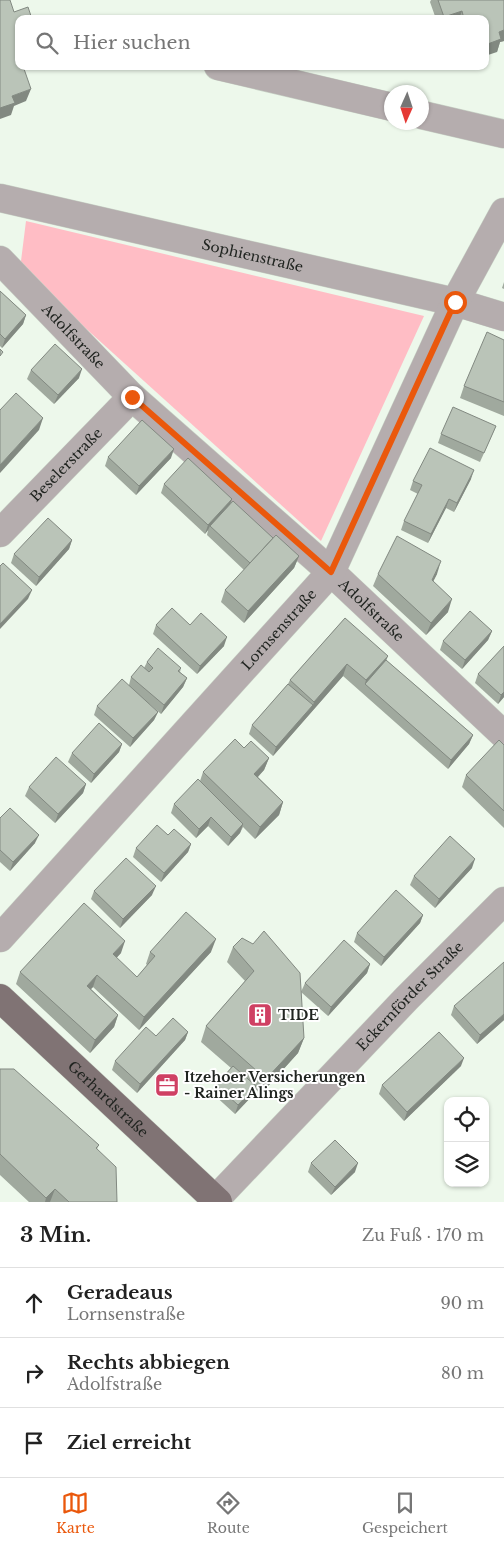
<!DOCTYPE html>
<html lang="de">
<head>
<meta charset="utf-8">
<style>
  :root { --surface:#fff; --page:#f2f2f2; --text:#222; --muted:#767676; --line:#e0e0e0; --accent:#ea580c }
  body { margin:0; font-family:"Libre Baskerville",serif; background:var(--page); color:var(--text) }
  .controls { position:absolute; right:15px; bottom:15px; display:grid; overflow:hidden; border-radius:10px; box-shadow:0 1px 4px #0004 }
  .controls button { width:45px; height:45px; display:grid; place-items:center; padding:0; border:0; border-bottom:1px solid var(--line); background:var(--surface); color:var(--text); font:25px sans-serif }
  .compass { position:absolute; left:384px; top:85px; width:45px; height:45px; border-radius:50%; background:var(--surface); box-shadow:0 1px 4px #0004; rotate:183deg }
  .stop { position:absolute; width:15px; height:15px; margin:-11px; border:4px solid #ea580c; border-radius:50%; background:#fff }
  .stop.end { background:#ea580c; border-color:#fff; box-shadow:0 1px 5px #0008 }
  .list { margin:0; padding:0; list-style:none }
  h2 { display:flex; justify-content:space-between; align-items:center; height:65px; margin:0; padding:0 20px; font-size:21px }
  h2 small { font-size:16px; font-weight:400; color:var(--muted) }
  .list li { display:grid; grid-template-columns:32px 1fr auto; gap:15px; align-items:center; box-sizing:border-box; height:70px; padding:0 20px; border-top:1px solid var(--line) }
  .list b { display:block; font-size:19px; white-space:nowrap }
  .list p { margin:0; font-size:16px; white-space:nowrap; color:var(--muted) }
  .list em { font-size:16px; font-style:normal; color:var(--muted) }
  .icon { flex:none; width:28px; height:28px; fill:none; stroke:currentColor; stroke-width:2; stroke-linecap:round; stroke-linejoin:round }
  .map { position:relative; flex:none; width:504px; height:1202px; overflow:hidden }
  .search { position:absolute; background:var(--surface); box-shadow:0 1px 4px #0004; left:15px; right:15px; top:15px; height:55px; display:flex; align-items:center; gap:12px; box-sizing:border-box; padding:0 18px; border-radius:10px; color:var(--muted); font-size:19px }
  .sheet { height:275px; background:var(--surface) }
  nav { display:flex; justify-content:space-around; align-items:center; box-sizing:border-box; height:70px; border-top:1px solid var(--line); background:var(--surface); font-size:14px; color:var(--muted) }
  nav a { display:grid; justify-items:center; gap:2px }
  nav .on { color:var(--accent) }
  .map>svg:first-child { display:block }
  .green { fill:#ffbdc5 }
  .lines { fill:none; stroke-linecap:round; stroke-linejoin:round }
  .minor-casing { stroke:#c8d2c6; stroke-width:29 }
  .major-casing { stroke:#c8d2c6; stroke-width:29 }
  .minor { stroke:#b5adae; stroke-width:28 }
  .major { stroke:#807374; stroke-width:28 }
  .wall { fill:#a0a99e }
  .shaded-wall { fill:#828981 }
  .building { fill:#bac4b8; stroke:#828981 }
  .route { stroke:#ea580c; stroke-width:6 }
  .labels { text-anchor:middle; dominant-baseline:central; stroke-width:4; stroke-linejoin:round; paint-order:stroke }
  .street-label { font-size:14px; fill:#202420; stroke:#fff }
  .poi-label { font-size:14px; font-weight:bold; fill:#202420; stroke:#fff; text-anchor:start }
</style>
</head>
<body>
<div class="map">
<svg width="504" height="1202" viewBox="0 0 504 1202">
  <rect width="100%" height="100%" fill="#edf8eb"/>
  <!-- green -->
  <path class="green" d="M26,221L424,316L321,541L20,269Z"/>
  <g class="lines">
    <defs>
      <g id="minor">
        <path d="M218,66L392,107"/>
        <path d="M422,115L504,134"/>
        <path id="s1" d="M0,198L455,302L504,317"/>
        <path id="s2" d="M0,260L132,397L331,572L504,735"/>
        <path id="s3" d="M0,533L132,397"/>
        <path id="s4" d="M0,938L331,572L455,302L504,212"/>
        <path id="s5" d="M213,1202L407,998L504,901"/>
      </g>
      <g id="major">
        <path id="s6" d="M0,998L218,1202"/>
      </g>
    </defs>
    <!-- minor casing -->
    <use href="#minor" class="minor-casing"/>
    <!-- major casing -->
    <use href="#major" class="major-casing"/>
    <!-- minor -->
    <use href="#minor" class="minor"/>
    <!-- major -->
    <use href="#major" class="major"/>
  </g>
  <!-- wall -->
  <g class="wall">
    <path d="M431,0H504V41L500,42L497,52L485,19H436L430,2Z"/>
    <path d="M504,282V289L502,288Z"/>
    <path d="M0,291L26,315L23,324L2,348L0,346Z"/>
    <path d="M504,340V416L460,398L464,386Z"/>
    <path d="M31,370L79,378L54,404L27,379Z"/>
    <path d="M496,426L480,462L438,443L441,434Z"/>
    <path d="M108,457L171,458L136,495L105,466Z"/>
    <path d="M471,479L454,512L446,508L428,543L401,530L404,521L418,494L410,490L413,481Z"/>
    <path d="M164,484L230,504L273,538L299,556L294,568L244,623L221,602L225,590L244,570L207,535L208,530L205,534L161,493Z"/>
    <path d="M72,540L69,549L36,586L11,563L14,554Z"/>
    <path d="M378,574H437L433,581L448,612L426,635L373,586Z"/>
    <path d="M345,618L386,660L473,735L469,744L448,769L343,676L273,756L249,734L252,725L288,684L290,680Z"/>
    <path d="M156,625H190L224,646L197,674L153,634Z"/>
    <path d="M492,631L488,640L462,669L440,650L443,641Z"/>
    <path d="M147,662L181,668L180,672L187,678L183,687L161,714L146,701L158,712L154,720L130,747L94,715L97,706L129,685L131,677L144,668Z"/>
    <path d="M478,674L504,697L498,704L475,683Z"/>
    <path d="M122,744L119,752L91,783L68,762L72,753Z"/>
    <path d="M504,745V828L462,787L466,775Z"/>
    <path d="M244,748L269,758L264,770L258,777L283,802L279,815L255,839L243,827L240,833L228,846L208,826L196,838L171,813L174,804L200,781L203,772Z"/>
    <path d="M86,784L83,793L55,823L25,796L29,787Z"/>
    <path d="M0,818L35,843L10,871L0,862Z"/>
    <path d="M168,835L191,844L188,852L161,882L133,857L136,848Z"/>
    <path d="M472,868L435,908L410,885L414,876Z"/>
    <path d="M94,891L152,895L120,928L91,899Z"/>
    <path d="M423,915L420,923L381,966L354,942L357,933Z"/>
    <path d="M242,938L304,1038L298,1053L261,1094L255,1089L253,1095L235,1114L212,1093L216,1085L231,1068L201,1042L206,1026L245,981L227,962L233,947Z"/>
    <path d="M150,952H211L139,1030L93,987L91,989L118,1015L114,1027L90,1053L16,984L20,972L121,953L116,958L137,977L147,965L146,964Z"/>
    <path d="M370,964L367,973L328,1016L301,992L305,983Z"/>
    <path d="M454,1006L504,1020L477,1044L451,1015Z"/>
    <path d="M188,1032L185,1040L137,1093L112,1070L115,1061L156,1036Z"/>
    <path d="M461,1066L404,1121L379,1094L382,1085Z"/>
    <path d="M0,1069L99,1145L97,1149L117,1202H29L0,1175Z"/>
    <path d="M311,1163L355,1172L331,1195L308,1172Z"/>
  </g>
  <!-- shaded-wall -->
  <g class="shaded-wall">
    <path d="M462,11L459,19H444V17Z"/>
    <path d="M504,30V41L500,42L497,52L485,56V45L499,32Z"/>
    <path d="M31,89L26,101L14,106L11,115L0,119V108L12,96Z"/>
    <path d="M26,315L23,324L2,348L5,339Z"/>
    <path d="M82,369L79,378L54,404L58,395Z"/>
    <path d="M43,418L39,430L0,473V465Z"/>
    <path d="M174,449L171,458L136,495L139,486Z"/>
    <path d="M474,470L471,479L454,512L457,503Z"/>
    <path d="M232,499L229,508L210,526L208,530L205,534L208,525Z"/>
    <path d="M449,499L446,508L428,543L431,534Z"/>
    <path d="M72,540L69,549L36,586L39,577Z"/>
    <path d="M299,556L294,568L244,623L248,611Z"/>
    <path d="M441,561L437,574L428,592L432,580Z"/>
    <path d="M32,590L28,599L0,629V624Z"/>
    <path d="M452,599L448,612L426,635L431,623Z"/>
    <path d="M492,631L488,640L462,669L465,660Z"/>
    <path d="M227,637L224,646L197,674L200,666Z"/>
    <path d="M388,656L383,668L365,684L366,680Z"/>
    <path d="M347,664L343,676L273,756L276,747L313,705L314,702Z"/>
    <path d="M187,678L183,687L161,714L164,705Z"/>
    <path d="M504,692V697L498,704L501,695Z"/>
    <path d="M158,712L154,720L130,747L133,738Z"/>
    <path d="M473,735L469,744L448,769L451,760Z"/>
    <path d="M122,744L119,752L91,783L94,774Z"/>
    <path d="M269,758L264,770L249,786L254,774Z"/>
    <path d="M86,784L83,793L55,823L58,814Z"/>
    <path d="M283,802L279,815L255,839L260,827Z"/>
    <path d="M211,817L208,826L196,838L199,829Z"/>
    <path d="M243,824L240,833L228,846L231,837Z"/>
    <path d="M39,835L35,843L10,871L13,862Z"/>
    <path d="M191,844L188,852L161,882L164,873Z"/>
    <path d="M475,859L472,868L435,908L439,899Z"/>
    <path d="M156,886L152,895L120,928L123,919Z"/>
    <path d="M423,915L420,923L381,966L384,957Z"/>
    <path d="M216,939L211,952L139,1030L144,1017Z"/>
    <path d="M125,941L121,953L108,967L113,954Z"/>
    <path d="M370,964L367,973L328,1016L331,1007Z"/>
    <path d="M97,975L93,987L82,998L87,986Z"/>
    <path d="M504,1014V1020L477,1044L480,1035Z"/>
    <path d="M118,1015L114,1027L90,1053L95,1040Z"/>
    <path d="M188,1032L185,1040L137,1093L140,1084Z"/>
    <path d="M304,1038L298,1053L261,1094L266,1079Z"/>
    <path d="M464,1058L461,1066L404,1121L407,1112Z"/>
    <path d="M256,1086L253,1095L235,1114L238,1105Z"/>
    <path d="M358,1163L355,1172L331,1195L335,1187Z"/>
    <path d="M55,1189L50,1202H45L46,1198Z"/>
  </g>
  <!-- building -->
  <g class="building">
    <path d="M0,0H10L14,12L28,7L32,19H19V51H18L19,54V66H23L31,89L12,96L15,103L0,108Z"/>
    <path d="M438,0H504V30L499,32L501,39L485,45V19H464L462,11L444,17Z"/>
    <path d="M0,291L26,315L5,339L0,334Z"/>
    <path d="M487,332L504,340V402L464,386Z"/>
    <path d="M55,344L82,369L58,395L31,370Z"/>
    <path d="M0,349L3,352L0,356Z"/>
    <path d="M16,393L43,418L0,465V410Z"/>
    <path d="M453,407L496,426L484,453L441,434Z"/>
    <path d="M142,420L174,449L139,486L108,457Z"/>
    <path d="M430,448L474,470L457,503L449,499L431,534L404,521L422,485L413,481Z"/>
    <path d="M188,458L232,499L208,525L164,484Z"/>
    <path d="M233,501L273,538L250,563L210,526Z"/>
    <path d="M48,518L72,540L39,577L14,554Z"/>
    <path d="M276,535L299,556L248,611L225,590Z"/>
    <path d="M397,536L441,561L432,580L452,599L431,623L378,574Z"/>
    <path d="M3,563L32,590L0,624V566Z"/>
    <path d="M172,608L190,625L201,613L227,637L200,666L156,625Z"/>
    <path d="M470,611L492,631L465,660L443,641Z"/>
    <path d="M345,618L388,656L366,680L347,664L314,702L290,680Z"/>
    <path d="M504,646V692L501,695L478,674Z"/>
    <path d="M158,648L181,668L178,671L187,678L164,705L131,677L141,665L149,672L153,668L147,662Z"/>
    <path d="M386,660L473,735L451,760L365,684Z"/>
    <path d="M122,679L158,712L133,738L97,706Z"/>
    <path d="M288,684L313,705L276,747L252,725Z"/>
    <path d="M99,723L122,744L94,774L72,753Z"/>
    <path d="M235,739L244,748L251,741L269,758L254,774L283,802L260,827L203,772Z"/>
    <path d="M499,740L504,745V811L466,775Z"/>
    <path d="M56,757L86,784L58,814L29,787Z"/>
    <path d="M198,779L243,824L231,837L211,817L199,829L174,804Z"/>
    <path d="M10,808L39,835L13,862L0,850V818Z"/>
    <path d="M157,825L168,835L174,829L191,844L164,873L136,848Z"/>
    <path d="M450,836L475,859L439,899L414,876Z"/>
    <path d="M126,858L156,886L123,919L94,891Z"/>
    <path d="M396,890L423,915L384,957L357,933Z"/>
    <path d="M84,903L125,941L113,954L137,977L155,956L150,952L186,912L216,939L144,1017L97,975L87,986L118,1015L95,1040L20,972Z"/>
    <path d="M264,931L300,973L304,1038L266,1079L206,1026L254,971L233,947L242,938L253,944Z"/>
    <path d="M344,940L370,964L331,1007L305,983Z"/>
    <path d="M504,962V1014L480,1035L454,1006Z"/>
    <path d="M173,1018L188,1032L140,1084L115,1061L146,1027L156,1036Z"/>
    <path d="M439,1032L464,1058L407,1112L382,1085Z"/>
    <path d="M233,1066L256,1086L238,1105L216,1085Z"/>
    <path d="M0,1069H14L99,1145L96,1148L116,1167L117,1202H69L55,1189L46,1198L0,1154Z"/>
    <path d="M335,1140L358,1163L335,1187L311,1163Z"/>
  </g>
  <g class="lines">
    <!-- route -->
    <path class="route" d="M132,397L331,572L455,302"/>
  </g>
  <!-- icons -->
  <defs>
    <symbol id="building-square" viewBox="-11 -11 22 22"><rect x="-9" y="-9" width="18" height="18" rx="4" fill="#cf4063" stroke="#fff"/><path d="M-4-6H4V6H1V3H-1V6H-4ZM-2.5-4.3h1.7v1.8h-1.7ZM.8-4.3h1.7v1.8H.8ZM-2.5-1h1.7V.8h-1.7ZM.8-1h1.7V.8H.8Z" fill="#fff"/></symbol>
    <symbol id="office-square" viewBox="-11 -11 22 22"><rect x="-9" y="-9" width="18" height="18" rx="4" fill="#cf4063" stroke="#fff"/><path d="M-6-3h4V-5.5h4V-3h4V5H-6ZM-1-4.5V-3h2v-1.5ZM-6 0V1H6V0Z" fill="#fff"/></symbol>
  </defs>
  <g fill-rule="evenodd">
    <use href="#building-square" x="246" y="1001" width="28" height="28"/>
    <use href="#office-square" x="153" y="1071" width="28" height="28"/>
  </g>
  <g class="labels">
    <!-- street labels -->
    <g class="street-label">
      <text stroke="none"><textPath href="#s1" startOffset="259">Sophienstraße</textPath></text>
      <text stroke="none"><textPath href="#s2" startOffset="106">Adolfstraße</textPath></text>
      <text stroke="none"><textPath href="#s3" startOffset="95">Beselerstraße</textPath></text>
      <text stroke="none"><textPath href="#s2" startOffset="511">Adolfstraße</textPath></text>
      <text stroke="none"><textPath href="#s4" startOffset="416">Lornsenstraße</textPath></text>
      <text stroke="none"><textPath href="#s5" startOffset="285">Eckernförder Straße</textPath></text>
      <text stroke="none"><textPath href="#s6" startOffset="148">Gerhardstraße</textPath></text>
    </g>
    <!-- poi labels -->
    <g class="poi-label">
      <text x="278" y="1015">TIDE</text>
      <text x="184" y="1077">Itzehoer Versicherungen<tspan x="184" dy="16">- Rainer Alings</tspan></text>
    </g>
  </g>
</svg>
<div class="controls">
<button><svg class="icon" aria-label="locate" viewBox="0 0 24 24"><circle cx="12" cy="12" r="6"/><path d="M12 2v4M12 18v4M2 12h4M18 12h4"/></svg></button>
<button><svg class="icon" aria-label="layers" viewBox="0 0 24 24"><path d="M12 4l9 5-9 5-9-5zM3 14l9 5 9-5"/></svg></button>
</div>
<svg class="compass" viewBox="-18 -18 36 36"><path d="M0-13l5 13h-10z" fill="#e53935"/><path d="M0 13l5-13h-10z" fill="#767676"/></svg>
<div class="stop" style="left:455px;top:302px"></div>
<div class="stop end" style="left:132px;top:397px"></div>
<div class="search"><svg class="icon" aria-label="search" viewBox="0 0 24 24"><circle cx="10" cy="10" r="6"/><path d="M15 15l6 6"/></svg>Hier suchen</div>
</div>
<section class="sheet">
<h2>3 Min.<small>Zu Fuß · 170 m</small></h2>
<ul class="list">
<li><svg class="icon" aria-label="ahead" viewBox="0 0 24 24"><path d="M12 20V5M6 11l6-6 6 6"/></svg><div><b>Geradeaus</b><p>Lornsenstraße</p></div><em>90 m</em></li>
<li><svg class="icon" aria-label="right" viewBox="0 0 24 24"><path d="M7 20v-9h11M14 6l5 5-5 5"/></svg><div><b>Rechts abbiegen</b><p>Adolfstraße</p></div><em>80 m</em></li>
<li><svg class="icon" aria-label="arrive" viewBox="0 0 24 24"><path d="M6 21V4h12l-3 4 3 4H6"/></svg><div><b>Ziel erreicht</b></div></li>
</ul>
</section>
<nav>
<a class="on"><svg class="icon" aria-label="map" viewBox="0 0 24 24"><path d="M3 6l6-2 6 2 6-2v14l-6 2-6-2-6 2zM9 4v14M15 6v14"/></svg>Karte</a>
<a><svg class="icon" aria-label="directions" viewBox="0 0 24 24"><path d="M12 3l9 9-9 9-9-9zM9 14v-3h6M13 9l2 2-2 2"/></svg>Route</a>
<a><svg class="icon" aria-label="saved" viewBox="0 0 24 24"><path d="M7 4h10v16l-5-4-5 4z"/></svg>Gespeichert</a>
</nav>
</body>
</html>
